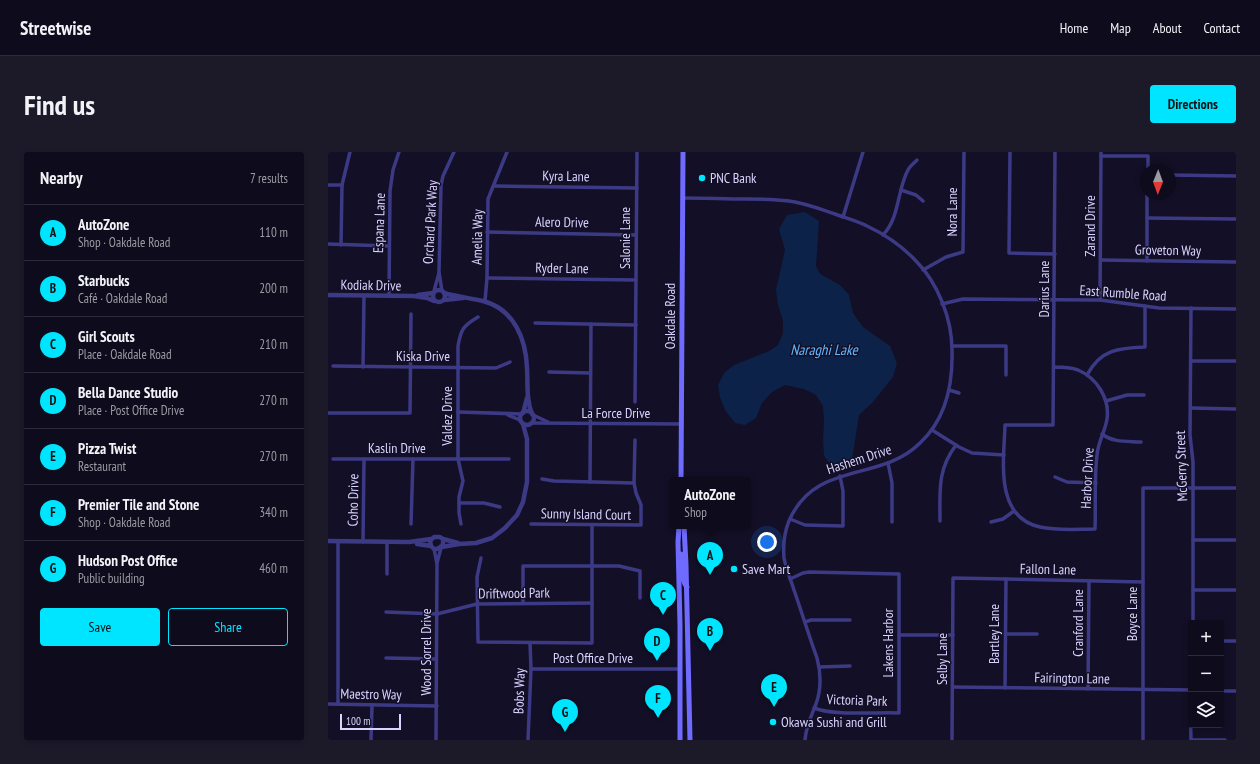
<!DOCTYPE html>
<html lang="en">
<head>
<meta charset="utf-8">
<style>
  :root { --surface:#0e0b1c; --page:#1c1929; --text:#f1f3f6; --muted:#9b9ba3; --line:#2e2b3b; --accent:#00e5ff }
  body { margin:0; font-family:"PT Sans Narrow",sans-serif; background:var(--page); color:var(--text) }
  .controls { position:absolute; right:12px; bottom:12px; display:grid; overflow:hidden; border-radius:4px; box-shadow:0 2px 6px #0003 }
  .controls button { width:36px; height:36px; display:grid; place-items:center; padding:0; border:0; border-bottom:1px solid var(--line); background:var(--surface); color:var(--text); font:20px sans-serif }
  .compass { position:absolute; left:812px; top:12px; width:36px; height:36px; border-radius:50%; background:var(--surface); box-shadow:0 2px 6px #0003; rotate:181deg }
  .scale { position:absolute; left:12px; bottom:10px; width:61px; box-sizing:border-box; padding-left:4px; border:2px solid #d9d4ff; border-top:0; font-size:11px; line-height:14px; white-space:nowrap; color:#d9d4ff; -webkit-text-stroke:3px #130f26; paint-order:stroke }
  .you { position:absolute; left:439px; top:390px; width:14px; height:14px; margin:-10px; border:3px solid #fff; border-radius:50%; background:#1a73e8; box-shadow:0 0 0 6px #1a73e833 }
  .badge { display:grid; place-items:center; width:26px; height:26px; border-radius:50%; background:var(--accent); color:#111; font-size:13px; font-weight:700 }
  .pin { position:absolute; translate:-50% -33px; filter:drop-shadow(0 1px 2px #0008) }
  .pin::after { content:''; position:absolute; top:21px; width:14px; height:12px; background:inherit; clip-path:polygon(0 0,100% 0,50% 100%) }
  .popup { position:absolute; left:342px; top:325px; width:80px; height:52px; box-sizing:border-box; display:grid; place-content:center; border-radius:4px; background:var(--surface); filter:drop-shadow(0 1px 3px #0005); font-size:13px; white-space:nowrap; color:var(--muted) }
  .popup b { font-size:15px; color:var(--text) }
  .popup::after { content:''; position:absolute; left:50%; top:100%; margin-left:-8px; border:8px solid transparent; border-top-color:var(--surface) }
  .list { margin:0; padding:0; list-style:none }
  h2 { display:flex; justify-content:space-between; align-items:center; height:52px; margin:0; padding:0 16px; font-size:17px }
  h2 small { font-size:13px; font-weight:400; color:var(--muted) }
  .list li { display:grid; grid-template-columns:26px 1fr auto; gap:12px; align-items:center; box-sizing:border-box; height:56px; padding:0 16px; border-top:1px solid var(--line) }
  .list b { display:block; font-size:15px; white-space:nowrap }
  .list p { margin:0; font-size:13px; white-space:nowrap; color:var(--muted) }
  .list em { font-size:13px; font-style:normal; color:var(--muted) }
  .actions { display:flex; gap:8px; padding:12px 16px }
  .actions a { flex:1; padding:9px 0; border:1px solid var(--accent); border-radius:4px; text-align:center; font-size:14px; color:var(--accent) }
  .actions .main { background:var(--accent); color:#111 }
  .icon { flex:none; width:22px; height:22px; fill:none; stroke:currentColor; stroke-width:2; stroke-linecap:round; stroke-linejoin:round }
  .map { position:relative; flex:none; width:908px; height:588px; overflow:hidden; border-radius:4px }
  header { display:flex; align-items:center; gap:24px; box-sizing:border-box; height:56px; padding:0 20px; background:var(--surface); border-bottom:1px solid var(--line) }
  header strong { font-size:19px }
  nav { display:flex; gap:22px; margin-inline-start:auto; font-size:14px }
  .intro { display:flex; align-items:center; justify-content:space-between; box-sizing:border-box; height:96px; padding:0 24px }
  h1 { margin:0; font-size:28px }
  .button { padding:10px 18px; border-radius:4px; background:var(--accent); color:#111; font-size:14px; font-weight:700 }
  main { display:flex; gap:24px; padding:0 24px }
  aside { flex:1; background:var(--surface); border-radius:4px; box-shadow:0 2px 6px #0003 }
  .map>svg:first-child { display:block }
  .water { fill:#0c2248 }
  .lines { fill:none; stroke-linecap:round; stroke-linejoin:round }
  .minor { stroke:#3d3a85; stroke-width:3.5 }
  .tertiary { stroke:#3d3a85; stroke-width:4.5 }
  .secondary { stroke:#6f6bff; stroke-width:5 }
  .poi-dot { fill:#00e5ff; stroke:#130f26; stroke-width:1.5 }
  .labels { text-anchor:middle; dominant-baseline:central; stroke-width:3; stroke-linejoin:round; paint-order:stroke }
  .street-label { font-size:14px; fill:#d9d4ff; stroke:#130f26 }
  .poi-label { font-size:14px; fill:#d9d4ff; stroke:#130f26; text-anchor:start }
  .water-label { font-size:15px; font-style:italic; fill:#62b6ff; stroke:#130f26 }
</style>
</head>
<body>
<header>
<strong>Streetwise</strong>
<nav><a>Home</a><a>Map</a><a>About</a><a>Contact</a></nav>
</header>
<div class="intro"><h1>Find us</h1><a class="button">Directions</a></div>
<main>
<aside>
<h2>Nearby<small>7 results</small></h2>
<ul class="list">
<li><span class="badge">A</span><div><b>AutoZone</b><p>Shop · Oakdale Road</p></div><em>110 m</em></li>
<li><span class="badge">B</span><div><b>Starbucks</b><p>Café · Oakdale Road</p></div><em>200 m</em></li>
<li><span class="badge">C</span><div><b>Girl Scouts</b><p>Place · Oakdale Road</p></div><em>210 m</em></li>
<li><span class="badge">D</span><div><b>Bella Dance Studio</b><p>Place · Post Office Drive</p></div><em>270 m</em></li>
<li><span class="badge">E</span><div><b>Pizza Twist</b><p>Restaurant</p></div><em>270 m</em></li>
<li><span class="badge">F</span><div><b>Premier Tile and Stone</b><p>Shop · Oakdale Road</p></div><em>340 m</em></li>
<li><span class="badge">G</span><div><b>Hudson Post Office</b><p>Public building</p></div><em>460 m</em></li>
</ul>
<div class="actions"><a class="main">Save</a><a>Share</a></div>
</aside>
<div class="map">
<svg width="908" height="588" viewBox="0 0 908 588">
  <rect width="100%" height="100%" fill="#130f26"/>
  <!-- water -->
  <path class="water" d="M477,60L491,69L488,114L492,122L512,133L521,143L525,161L535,175L562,194L569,211L565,225L544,251L531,263L524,308L515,313H503L496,304L495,288L496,268L495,254L488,243L476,237L457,233L444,240L434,251L428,266L417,273L407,271L397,258L392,245L390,233L396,221L406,213L441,199L450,193L455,181V169L450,153L448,138L457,98L451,77L459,63Z"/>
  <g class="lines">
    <!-- minor -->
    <g class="minor">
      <path d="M682,0L681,101L727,102"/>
      <path d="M773,4H820V18"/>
      <path d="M842,23L908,24"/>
      <path d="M0,33H14"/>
      <path d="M167,34L309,36"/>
      <path d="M573,38L588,43L595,49"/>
      <path d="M355,46C376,46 398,47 419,47C433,47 447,47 461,49C477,51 492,57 507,62C518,66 529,69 539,74C556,82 575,95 588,109C610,131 624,167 624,198C625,232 618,267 592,291C552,331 487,308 461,369C456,381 455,393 456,406C458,417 463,428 466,438C474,461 481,484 489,506C493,521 493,538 488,552C483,565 478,574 477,588"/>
      <path d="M515,65L535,0"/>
      <path d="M819,66L908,67"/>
      <path d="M159,80L308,83"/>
      <path d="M555,83C572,65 569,38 580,18C582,14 586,11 589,8"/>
      <path d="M0,92L61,94"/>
      <path d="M13,93L14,33L22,0"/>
      <path d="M773,108L908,110"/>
      <path d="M819,109V42"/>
      <path d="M595,118L618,105L635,100L636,0"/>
      <path d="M159,126L308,128"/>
      <path d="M106,139L111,121"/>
      <path d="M114,139L111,120L113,33L115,24L126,0"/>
      <path d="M61,144L62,39L65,18L71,0"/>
      <path d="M772,148L773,0"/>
      <path d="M157,149L159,126L160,47L179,0"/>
      <path d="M614,152L635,147L772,148L831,156L908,157"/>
      <path d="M863,156L862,283L865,310V471"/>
      <path d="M207,171L308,173"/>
      <path d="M624,194H678V223"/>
      <path d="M863,209H908"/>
      <path d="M5,214L168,216L182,210"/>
      <path d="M35,215L36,144"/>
      <path d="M726,215C734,215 742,215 750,218C769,226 782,247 779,267C777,280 770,290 769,303C766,327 768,352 767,377C750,377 730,379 712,375C666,365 676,308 677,273H725L727,0"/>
      <path d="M221,220L262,221"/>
      <path d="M759,223C773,197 791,196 817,195V154"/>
      <path d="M621,238L631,241"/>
      <path d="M778,249L799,243H816"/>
      <path d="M307,250L309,0"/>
      <path d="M863,256L908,257"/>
      <path d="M130,260L194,262"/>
      <path d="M0,261H82L83,162"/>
      <path d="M180,263L192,268"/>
      <path d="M205,263L220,270"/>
      <path d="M203,271L354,272"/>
      <path d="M604,278L631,295L644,301L676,303"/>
      <path d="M774,282C786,291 799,289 813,290"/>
      <path d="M5,307H181"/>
      <path d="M560,311L564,331V370"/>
      <path d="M727,325L739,330L768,331"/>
      <path d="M214,327L226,329L306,331"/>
      <path d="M262,330L263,172"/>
      <path d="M131,351H156L172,355"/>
      <path d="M462,367L477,373L515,374V339L512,324"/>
      <path d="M612,369C612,340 609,318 628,293"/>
      <path d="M663,370L675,367L686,359"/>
      <path d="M83,372L85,307"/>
      <path d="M133,372L131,361V345L135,329L130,307V194C133,177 135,174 150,165"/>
      <path d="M203,372L313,373V353L308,341L306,331L307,288"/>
      <path d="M865,388H908"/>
      <path d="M35,390L36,307"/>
      <path d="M106,397L109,412L108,588"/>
      <path d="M153,406L149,425L150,490L264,491V373"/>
      <path d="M109,411L113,396"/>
      <path d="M59,422V390"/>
      <path d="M462,427L475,421L481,420L571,422V561C547,560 507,564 486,556"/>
      <path d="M865,438H908"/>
      <path d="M195,451V414H291L312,419V446"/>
      <path d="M58,460L109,462L149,452L264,451"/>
      <path d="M477,470L483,468H522"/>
      <path d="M677,482H709"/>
      <path d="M571,483H625"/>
      <path d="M893,489H908"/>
      <path d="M58,506L108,507"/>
      <path d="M491,515L522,514"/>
      <path d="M203,517H352"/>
      <path d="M625,535L863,538"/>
      <path d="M677,536L678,427"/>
      <path d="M760,537L761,429"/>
      <path d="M862,538L863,588H897"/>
      <path d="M893,539H908"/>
      <path d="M0,552L109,554"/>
      <path d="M10,552V389"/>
      <path d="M43,588L44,553"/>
      <path d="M200,588L203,517L202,491"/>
      <path d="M624,588L625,426L815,430"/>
      <path d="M815,588V336H908"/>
    </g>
    <!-- tertiary -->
    <g class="tertiary">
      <circle cx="111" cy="144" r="6"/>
      <path d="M116,141C129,145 143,146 155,149C186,157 198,187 199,216C200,232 198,247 204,262"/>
      <path d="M0,143L86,144L99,146L106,149"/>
      <path d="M90,143L105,141"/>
      <path d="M116,148L135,146"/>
      <circle cx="199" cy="266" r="7"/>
      <path d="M195,261L199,246"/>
      <path d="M115,387L130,391"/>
      <path d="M0,389L81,390L103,387"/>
      <path d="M89,392L103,394L106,397H109L115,393V387L112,385H106L102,389L103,394"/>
      <path d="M114,395L131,392L148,391L164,386L177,376L189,363L195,350L199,330V287L195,272"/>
    </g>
    <!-- secondary -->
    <g class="secondary">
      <path d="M353,328L355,0"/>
      <path d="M351,374L350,390L352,473V588"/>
      <path d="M356,374L358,413L362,588"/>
      <path d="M353,402C355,413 352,427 359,435"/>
    </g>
  </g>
  <!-- markers -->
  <g class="poi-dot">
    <circle cx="374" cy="26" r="4"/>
    <circle cx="406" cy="417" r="4"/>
    <circle cx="445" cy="570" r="4"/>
  </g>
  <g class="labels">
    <!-- street labels -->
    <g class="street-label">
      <text transform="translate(238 24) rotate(1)">Kyra Lane</text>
      <text transform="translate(624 60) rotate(-90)">Nora Lane</text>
      <text transform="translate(102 70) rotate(-87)">Orchard Park Way</text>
      <text transform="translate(234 70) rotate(1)">Alero Drive</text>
      <text transform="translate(51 71) rotate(-88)">Espana Lane</text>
      <text transform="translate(762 74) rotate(-90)">Zarand Drive</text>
      <text transform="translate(149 85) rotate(-89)">Amelia Way</text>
      <text transform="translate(297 86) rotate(-90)">Salonie Lane</text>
      <text transform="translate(840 98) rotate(1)">Groveton Way</text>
      <text transform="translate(234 116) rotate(1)">Ryder Lane</text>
      <text transform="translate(43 133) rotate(1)">Kodiak Drive</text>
      <text transform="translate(716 137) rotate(-90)">Darius Lane</text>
      <text transform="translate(795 141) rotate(4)">East Rumble Road</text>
      <text transform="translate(342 164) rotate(-90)">Oakdale Road</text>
      <text x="95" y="204">Kiska Drive</text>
      <text x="288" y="261">La Force Drive</text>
      <text transform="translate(119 264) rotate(-90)">Valdez Drive</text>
      <text x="69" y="296">Kaslin Drive</text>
      <text transform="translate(531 307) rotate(-18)">Hashem Drive</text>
      <text transform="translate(853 314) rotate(-92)">McGerry Street</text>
      <text transform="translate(759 326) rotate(-87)">Harbor Drive</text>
      <text transform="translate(25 348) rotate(-89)">Coho Drive</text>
      <text transform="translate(258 362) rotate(1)">Sunny Island Court</text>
      <text transform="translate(720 417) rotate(1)">Fallon Lane</text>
      <text transform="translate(186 441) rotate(-1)">Driftwood Park</text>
      <text transform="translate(804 462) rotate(-90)">Boyce Lane</text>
      <text transform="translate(750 471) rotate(-90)">Cranford Lane</text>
      <text transform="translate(666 482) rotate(-90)">Bartley Lane</text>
      <text transform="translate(560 491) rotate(-90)">Lakens Harbor</text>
      <text transform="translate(98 500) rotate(-90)">Wood Sorrel Drive</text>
      <text x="265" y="506">Post Office Drive</text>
      <text transform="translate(614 507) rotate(-90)">Selby Lane</text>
      <text transform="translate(744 526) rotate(1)">Fairington Lane</text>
      <text transform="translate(191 539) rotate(-88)">Bobs Way</text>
      <text transform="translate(43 542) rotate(1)">Maestro Way</text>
      <text transform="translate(529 548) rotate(2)">Victoria Park</text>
    </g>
    <!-- poi labels -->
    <g class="poi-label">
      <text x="382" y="26">PNC Bank</text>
      <text x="414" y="417">Save Mart</text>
      <text x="453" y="570">Okawa Sushi and Grill</text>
    </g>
    <!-- water labels -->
    <g class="water-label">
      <text x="496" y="197">Naraghi Lake</text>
    </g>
  </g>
</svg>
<div class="controls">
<button>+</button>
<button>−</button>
<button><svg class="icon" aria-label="layers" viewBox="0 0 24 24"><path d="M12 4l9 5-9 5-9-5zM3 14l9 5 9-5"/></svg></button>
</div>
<svg class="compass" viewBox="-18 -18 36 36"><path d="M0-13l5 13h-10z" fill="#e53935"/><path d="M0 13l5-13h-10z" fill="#9b9ba3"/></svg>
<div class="scale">100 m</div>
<div class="you"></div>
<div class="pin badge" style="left:382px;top:423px">A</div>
<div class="popup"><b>AutoZone</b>Shop</div>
<div class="pin badge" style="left:382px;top:499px">B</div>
<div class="pin badge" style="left:335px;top:463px">C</div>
<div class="pin badge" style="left:329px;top:509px">D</div>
<div class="pin badge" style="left:446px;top:555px">E</div>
<div class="pin badge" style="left:330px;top:566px">F</div>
<div class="pin badge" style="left:237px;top:580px">G</div>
</div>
</main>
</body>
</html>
